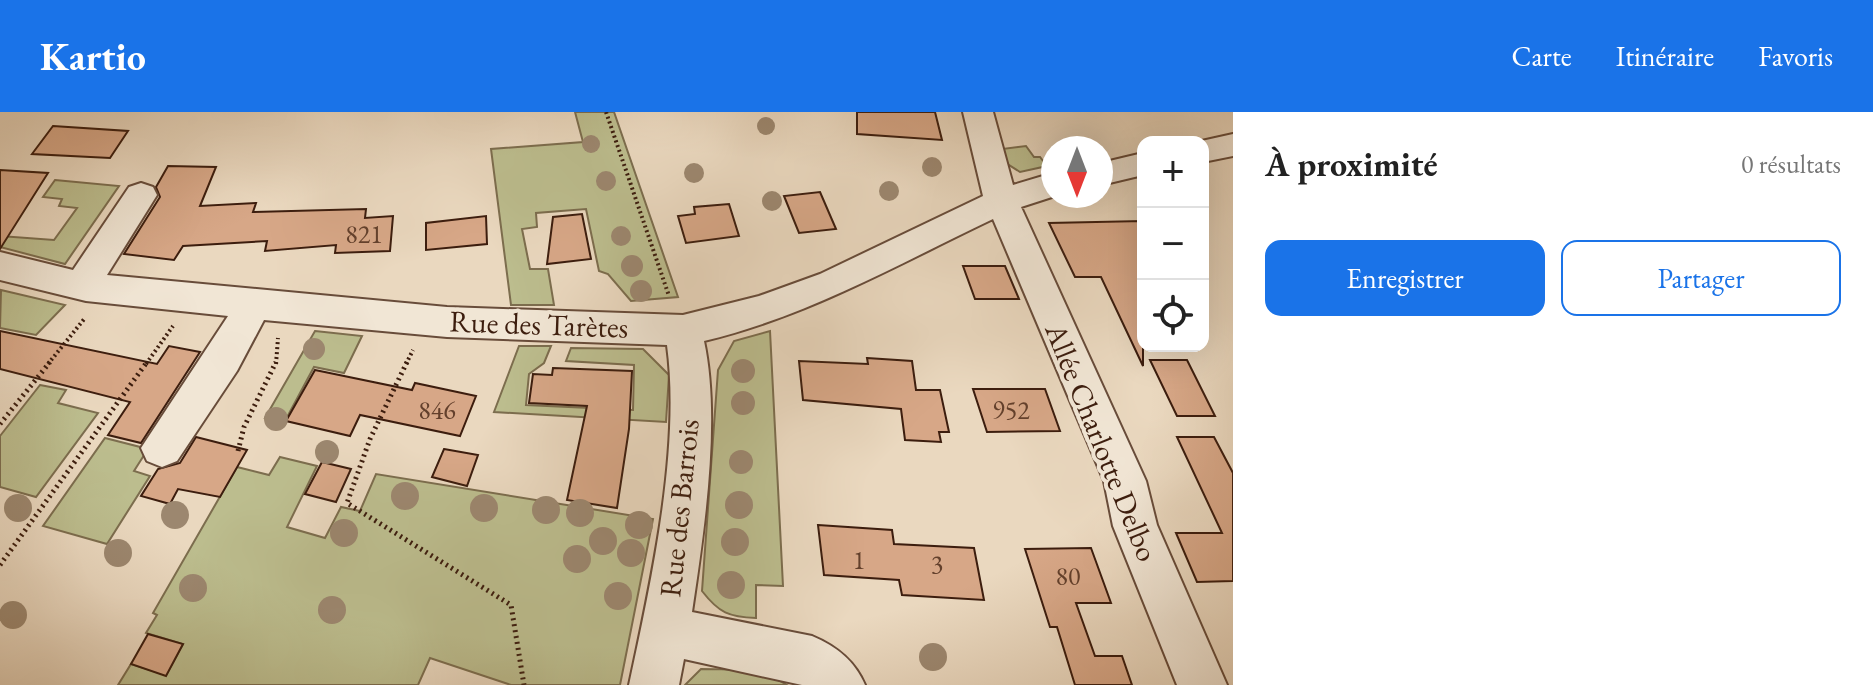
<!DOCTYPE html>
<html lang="fr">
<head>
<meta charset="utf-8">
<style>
  :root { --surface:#fff; --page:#f6f6f6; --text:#222; --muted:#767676; --line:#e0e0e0; --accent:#1a73e8 }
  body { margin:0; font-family:"EB Garamond",serif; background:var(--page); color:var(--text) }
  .controls { position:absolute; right:24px; top:24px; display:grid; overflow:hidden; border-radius:16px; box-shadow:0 8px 32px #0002 }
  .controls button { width:72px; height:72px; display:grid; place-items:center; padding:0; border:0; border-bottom:2px solid var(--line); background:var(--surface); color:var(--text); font:40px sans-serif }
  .compass { position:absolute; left:1041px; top:24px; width:72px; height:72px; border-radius:50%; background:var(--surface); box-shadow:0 8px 32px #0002; rotate:180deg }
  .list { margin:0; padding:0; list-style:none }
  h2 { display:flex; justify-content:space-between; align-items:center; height:104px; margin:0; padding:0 32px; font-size:34px }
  h2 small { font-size:26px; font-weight:400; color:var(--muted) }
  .actions { display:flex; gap:16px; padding:24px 32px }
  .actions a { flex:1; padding:18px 0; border:2px solid var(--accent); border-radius:16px; text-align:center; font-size:28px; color:var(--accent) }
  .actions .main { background:var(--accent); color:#fff }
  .icon { flex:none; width:44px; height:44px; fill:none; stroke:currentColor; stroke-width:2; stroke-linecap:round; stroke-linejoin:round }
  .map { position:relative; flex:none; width:1233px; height:573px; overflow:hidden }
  header { display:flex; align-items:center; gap:48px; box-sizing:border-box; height:112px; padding:0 40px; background:var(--accent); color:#fff }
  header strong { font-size:38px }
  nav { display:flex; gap:44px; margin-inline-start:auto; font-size:28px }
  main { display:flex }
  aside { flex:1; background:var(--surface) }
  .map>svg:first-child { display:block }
  .green { fill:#bcbd8e; stroke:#7c6d4e; stroke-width:2 }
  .building { fill:#d7a787; stroke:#3c1d0e; stroke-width:2 }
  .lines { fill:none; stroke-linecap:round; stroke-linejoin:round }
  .minor-casing { stroke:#684c3a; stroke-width:4 }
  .path-far1 { stroke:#3c1d0e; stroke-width:4; stroke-dasharray:2 3; stroke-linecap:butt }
  .path { stroke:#3c1d0e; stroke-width:5; stroke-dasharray:2 4; stroke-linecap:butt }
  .minor { fill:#f1e6d5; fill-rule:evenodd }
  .tree { fill:#9c876f }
  .labels { text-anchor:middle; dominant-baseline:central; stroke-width:8; stroke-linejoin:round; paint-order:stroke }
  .number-label { font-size:26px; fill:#63402c }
  .street-label { font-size:30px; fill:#3c1d0e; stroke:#f1e6d5 }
</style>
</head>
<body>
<header>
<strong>Kartio</strong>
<nav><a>Carte</a><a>Itinéraire</a><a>Favoris</a></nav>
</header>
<main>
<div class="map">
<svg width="1233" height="573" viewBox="0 0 1233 573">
  <rect width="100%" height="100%" fill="#ead8bf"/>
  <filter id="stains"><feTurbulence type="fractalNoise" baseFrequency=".0025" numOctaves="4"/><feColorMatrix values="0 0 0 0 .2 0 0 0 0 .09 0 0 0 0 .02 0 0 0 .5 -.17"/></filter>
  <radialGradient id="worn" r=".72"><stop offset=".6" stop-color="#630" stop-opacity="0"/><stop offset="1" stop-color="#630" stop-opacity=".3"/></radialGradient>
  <!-- green -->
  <g class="green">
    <path d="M575,0H614L678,185L631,189L608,162L599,159L586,97L536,101L537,115L522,117L530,157H548L554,193H511L491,37L583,30Z"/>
    <path d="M1026,34L1034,45H1040L1047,54L1020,60L1006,51L1002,37Z"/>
    <path d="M55,68L119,74L65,152L0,135V124L54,128L77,96L59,94L62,87L43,85Z"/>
    <path d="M1,178L65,193L36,223L0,216Z"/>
    <path d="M315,219L362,224L344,261L314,255L285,309L265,306Z"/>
    <path d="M770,219L783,474L756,473V506C729,505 719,501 702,479L718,258L734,229Z"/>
    <path d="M519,234H551L544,251L529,262L526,293L633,298L634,253L566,249L571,236L643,237L669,263L666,310L494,300Z"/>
    <path d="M40,273L66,278L58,291L98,301L36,385L0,375V324Z"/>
    <path d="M105,326L148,337L134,359L150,364L107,432L43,414Z"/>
    <path d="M280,345L317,354L287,415L325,426L341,395L360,399L376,362L653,407L620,573H511L430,546L418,573H118L131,552L166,563L183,532L146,521L157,503L153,501L237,355L269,363Z"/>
    <path d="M701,557C730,557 762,557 787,573H685Z"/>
  </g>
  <!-- building -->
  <g class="building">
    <path d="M857,0H935L942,28L857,22Z"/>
    <path d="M53,14L128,19L110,46L32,42Z"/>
    <path d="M168,54L216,55L200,94L256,91L253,100L366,97L365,106L393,104L390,139L335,141L336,133L265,139L267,129L183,134L174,148L124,142L160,85L156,75Z"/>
    <path d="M0,58L48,61L0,137Z"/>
    <path d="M820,80L836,117L799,121L784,84Z"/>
    <path d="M729,92L739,124L686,131L678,104L695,102L694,95Z"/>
    <path d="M582,102L591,147L547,152L553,105Z"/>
    <path d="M486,104L487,132L426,138V111Z"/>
    <path d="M1143,109V254L1101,165H1075L1049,111Z"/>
    <path d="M963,154H1005L1019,187H975Z"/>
    <path d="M0,219L157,252L169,234L200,240L141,331L108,323L130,290L0,257Z"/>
    <path d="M867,246L912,249L916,278H940L949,320H939L941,330L905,328L901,297L803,288L799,249L868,252Z"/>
    <path d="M1150,248H1187L1215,304H1177Z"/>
    <path d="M553,256L632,259L629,317L617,396L567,388L587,294L529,291L533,262L552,263Z"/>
    <path d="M315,258L412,278L415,271L476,284L460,324L360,303L350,324L286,309Z"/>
    <path d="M973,277H1045L1060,319L987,320Z"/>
    <path d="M196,325L247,338L220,385L178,377L170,392L141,384L158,357L180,351Z"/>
    <path d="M1177,325H1214L1233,361V469L1197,470L1176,421H1222Z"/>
    <path d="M444,337L478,343L467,374L432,365Z"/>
    <path d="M322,350L351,357L336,390L305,382Z"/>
    <path d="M818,413L892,418L894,432L974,436L984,488L902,483L899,468L824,463Z"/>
    <path d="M1091,436L1111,491H1076L1095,544H1122L1132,573H1075L1057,515H1050L1025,437Z"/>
    <path d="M148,522L183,532L166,564L131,552Z"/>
  </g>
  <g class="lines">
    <defs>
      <g id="minor">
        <path d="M963,0H993L1013,73L1053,61L1055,84L1021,95L1146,369L1157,413L1227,573H1177L1113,414L1104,369L993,107C896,153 811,203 704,229C721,308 704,420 692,500L812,524C836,534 855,549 865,573H802L684,547L679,573H629C651,471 681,336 667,233L447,225L264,208L237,259L177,349L162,355L147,349L141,336L228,204L86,189L0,168V140L73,158L129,75L141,71L153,75L157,83L107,163L447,195L683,203L759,184L820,162L983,84Z"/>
        <path d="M1233,22V44L1203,50V30H1197Z"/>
        <path d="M1143,41V63L1101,73V51Z"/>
      </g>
    </defs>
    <!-- minor casing -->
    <use href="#minor" class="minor-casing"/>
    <!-- path-far1 -->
    <g class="path-far1">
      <path d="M606,0L669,184"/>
      <path d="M48,252L85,206"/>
      <path d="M146,252L173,214"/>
      <path d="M276,252L278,226"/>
      <path d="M406,252L413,238"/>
    </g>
    <!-- path -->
    <g class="path">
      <path d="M407,250L370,327L347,391L511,493L524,573"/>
      <path d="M0,312L50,250"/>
      <path d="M238,339L244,315L276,250"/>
      <path d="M0,453L147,250"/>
    </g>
    <!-- minor -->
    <use href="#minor" class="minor"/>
  </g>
  <!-- trees -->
  <g class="tree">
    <circle cx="766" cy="14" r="9"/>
    <circle cx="591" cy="32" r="9"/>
    <circle cx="932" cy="55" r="10"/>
    <circle cx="694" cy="61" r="10"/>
    <circle cx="606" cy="69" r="10"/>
    <circle cx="889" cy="79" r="10"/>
    <circle cx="772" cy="89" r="10"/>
    <circle cx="621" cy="124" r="10"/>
    <circle cx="632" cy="154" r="11"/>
    <circle cx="641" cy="179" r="11"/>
    <circle cx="314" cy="237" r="11"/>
    <circle cx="743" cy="259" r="12"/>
    <circle cx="743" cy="291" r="12"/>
    <circle cx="276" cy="307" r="12"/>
    <circle cx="327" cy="340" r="12"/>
    <circle cx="741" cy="350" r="12"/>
    <circle cx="405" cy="384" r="14"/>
    <circle cx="739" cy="393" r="14"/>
    <circle cx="18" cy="396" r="14"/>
    <circle cx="484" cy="396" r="14"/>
    <circle cx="546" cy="398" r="14"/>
    <circle cx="580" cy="401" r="14"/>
    <circle cx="175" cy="403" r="14"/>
    <circle cx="639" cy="413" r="14"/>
    <circle cx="344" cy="421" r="14"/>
    <circle cx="603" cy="429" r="14"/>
    <circle cx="735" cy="430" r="14"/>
    <circle cx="118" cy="441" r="14"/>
    <circle cx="631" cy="441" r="14"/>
    <circle cx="577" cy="447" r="14"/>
    <circle cx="731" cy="473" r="14"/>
    <circle cx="193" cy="476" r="14"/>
    <circle cx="618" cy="484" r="14"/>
    <circle cx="332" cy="498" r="14"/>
    <circle cx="13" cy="503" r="14"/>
    <circle cx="933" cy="545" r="14"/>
  </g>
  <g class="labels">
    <!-- number labels -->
    <g class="number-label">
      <text x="364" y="122">821</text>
      <text x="437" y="298">846</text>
      <text x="1011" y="298">952</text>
      <text x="859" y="448">1</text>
      <text x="937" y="452">3</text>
      <text x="1068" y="464">80</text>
    </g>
    <!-- street labels -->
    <g class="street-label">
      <text transform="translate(539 212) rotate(2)">Rue des Tarètes</text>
      <text transform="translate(1102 330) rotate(68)">Allée Charlotte Delbo</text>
      <text transform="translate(679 396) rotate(-84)">Rue des Barrois</text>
    </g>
  </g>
  <rect width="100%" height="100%" filter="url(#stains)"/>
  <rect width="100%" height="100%" fill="url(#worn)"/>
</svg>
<div class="controls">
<button>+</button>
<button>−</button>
<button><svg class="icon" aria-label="locate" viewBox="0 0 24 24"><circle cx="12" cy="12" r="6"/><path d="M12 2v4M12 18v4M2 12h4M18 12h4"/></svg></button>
</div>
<svg class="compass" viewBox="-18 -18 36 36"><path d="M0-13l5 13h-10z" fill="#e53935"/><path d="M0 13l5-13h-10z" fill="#767676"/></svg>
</div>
<aside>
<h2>À proximité<small>0 résultats</small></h2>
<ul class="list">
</ul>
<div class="actions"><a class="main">Enregistrer</a><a>Partager</a></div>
</aside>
</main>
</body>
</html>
